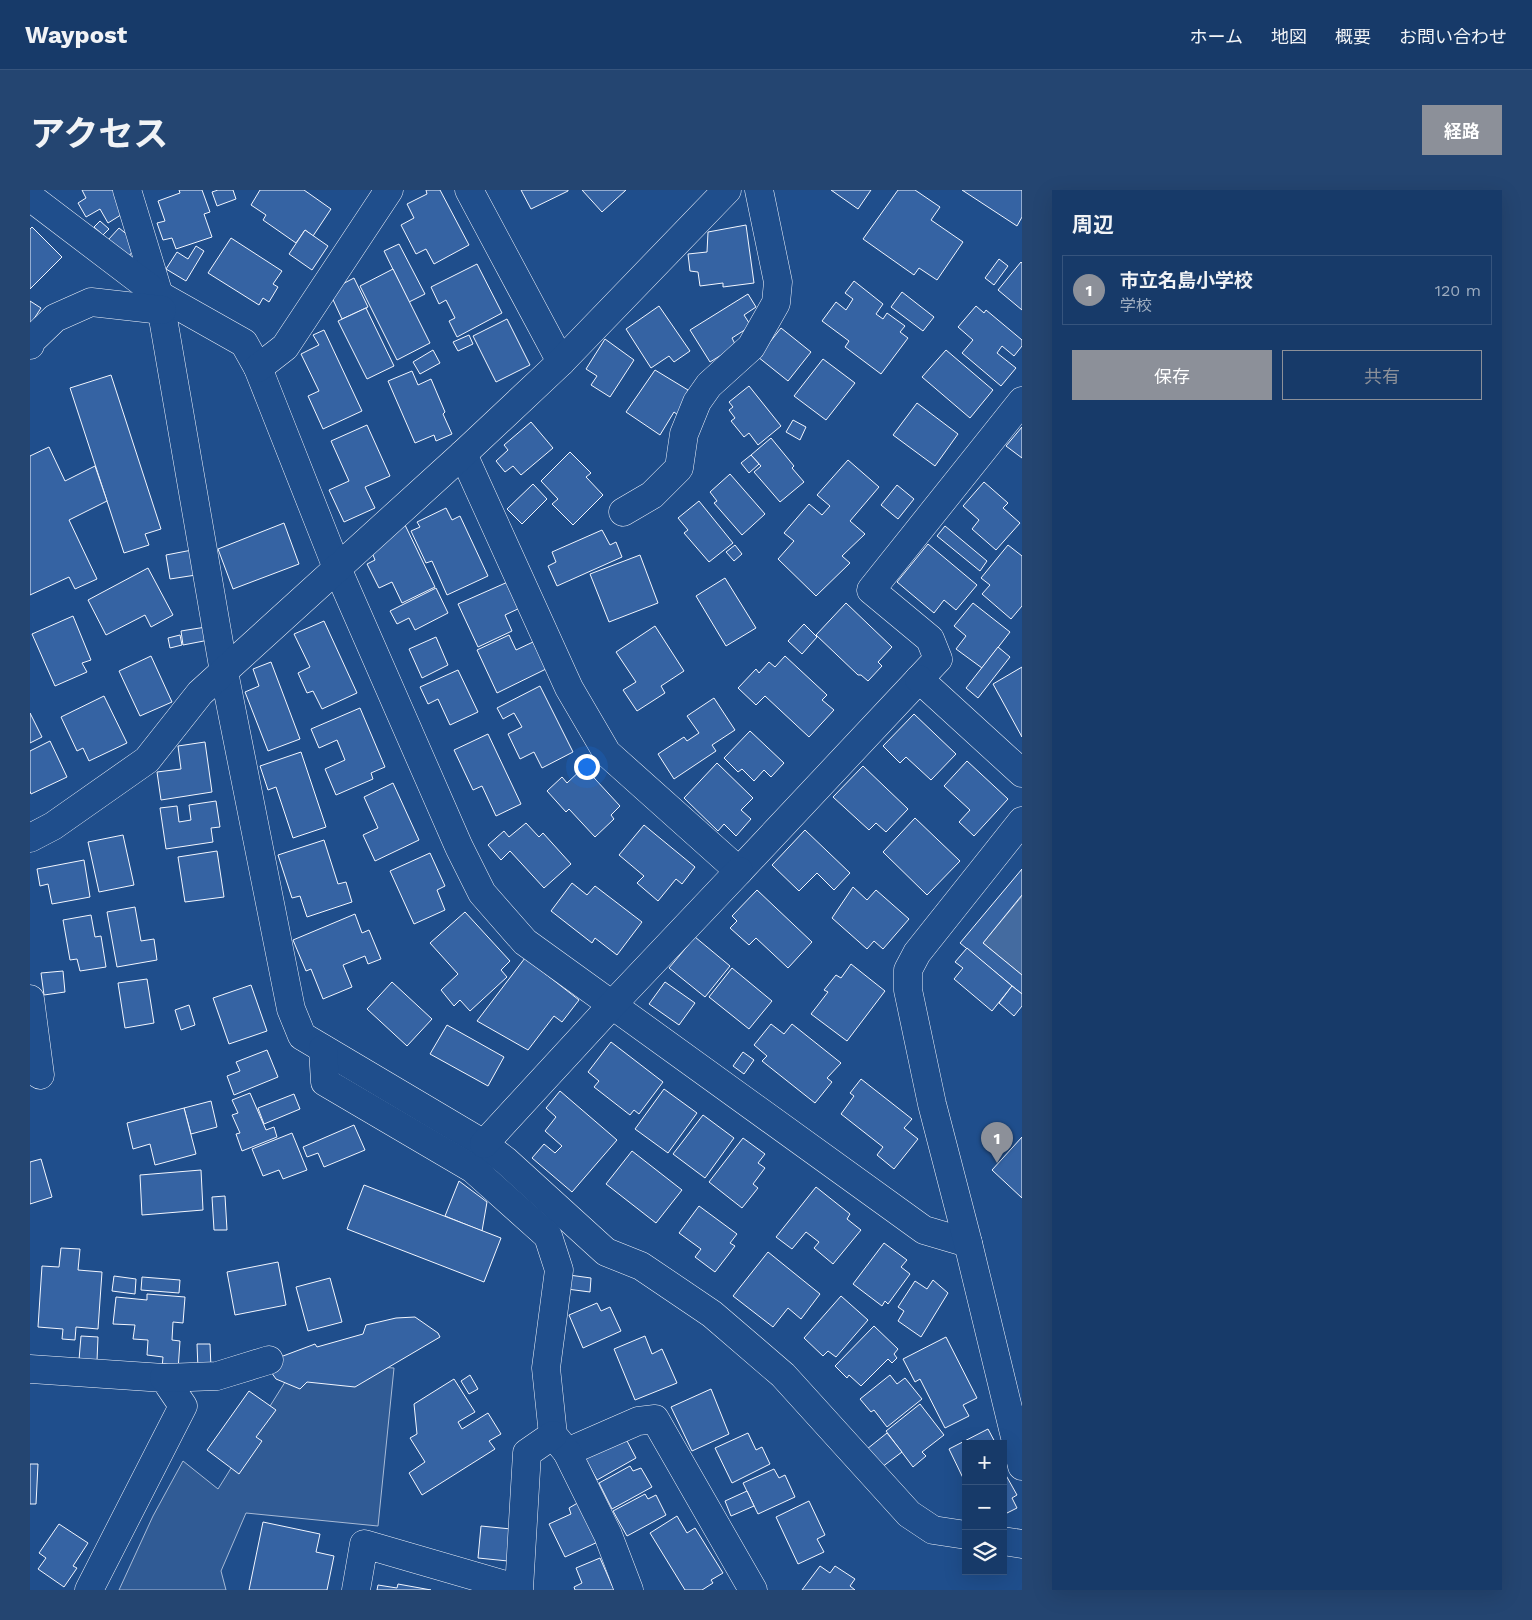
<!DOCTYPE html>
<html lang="ja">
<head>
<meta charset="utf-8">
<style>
  :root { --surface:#173a69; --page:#244571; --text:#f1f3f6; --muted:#9eadc0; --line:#36547d; --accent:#8c9099 }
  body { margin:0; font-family:"Work Sans","Noto Sans JP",sans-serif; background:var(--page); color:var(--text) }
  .controls { position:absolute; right:15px; bottom:15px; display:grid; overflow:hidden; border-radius:0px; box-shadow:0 5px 20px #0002 }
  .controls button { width:45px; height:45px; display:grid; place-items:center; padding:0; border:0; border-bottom:1px solid var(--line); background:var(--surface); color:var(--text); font:25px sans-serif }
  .you { position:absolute; left:556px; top:576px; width:18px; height:18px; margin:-12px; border:4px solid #fff; border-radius:50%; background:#1a73e8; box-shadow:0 0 0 8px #1a73e833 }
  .badge { display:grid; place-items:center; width:32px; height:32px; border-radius:50%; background:var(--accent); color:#fff; font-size:16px; font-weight:700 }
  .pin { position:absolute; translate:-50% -41px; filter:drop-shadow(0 1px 2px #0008) }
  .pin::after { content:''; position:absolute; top:26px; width:18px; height:15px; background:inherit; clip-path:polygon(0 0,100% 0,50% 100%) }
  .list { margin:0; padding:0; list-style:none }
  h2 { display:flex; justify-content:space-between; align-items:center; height:65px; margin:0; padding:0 20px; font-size:21px }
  h2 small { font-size:16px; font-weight:400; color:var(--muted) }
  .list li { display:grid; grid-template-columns:32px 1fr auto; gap:15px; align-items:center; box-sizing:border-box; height:70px; margin:0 10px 10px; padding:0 10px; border:1px solid var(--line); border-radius:0px }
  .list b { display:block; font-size:19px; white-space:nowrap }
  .list p { margin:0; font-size:16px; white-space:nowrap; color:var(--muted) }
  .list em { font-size:16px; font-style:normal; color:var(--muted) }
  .actions { display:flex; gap:10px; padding:15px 20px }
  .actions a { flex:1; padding:11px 0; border:1px solid var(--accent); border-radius:0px; text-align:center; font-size:18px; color:var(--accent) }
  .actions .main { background:var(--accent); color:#fff }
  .icon { flex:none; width:28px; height:28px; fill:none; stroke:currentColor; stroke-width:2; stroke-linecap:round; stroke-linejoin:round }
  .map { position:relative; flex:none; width:992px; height:1400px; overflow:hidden; border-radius:0px }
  header { display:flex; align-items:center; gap:30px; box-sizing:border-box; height:70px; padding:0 25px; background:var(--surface); border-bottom:1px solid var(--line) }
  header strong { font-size:24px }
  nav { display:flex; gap:28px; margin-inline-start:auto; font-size:18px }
  .intro { display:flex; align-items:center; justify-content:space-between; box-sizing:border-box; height:120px; padding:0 30px }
  h1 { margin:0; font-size:35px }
  .button { padding:12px 22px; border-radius:0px; background:var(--accent); color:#fff; font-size:18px; font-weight:700 }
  main { display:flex; gap:30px; padding:0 30px }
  aside { flex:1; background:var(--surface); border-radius:0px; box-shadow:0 5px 20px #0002 }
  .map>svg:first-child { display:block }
  .built { fill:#305b95; stroke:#a8bbd7 }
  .water { fill:#446ba0; stroke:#a8bbd7 }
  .building { fill:#3563a3; stroke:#f2f6ff }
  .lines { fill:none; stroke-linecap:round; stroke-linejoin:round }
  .minor-casing { stroke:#f2f6ff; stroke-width:29 }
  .minor { stroke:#1f4e8c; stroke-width:28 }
</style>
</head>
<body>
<header>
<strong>Waypost</strong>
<nav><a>ホーム</a><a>地図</a><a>概要</a><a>お問い合わせ</a></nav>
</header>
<div class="intro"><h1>アクセス</h1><a class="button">経路</a></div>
<main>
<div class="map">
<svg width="992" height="1400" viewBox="0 0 992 1400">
  <rect width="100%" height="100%" fill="#1f4e8c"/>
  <!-- built -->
  <path class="built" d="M267,1173L364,1178L348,1336L216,1323L191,1381L196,1400H89L123,1326L153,1271L188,1299Z"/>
  <!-- water -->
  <path class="water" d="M992,706V785L953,753Z"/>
  <!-- building -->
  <g class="building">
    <path d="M52,0H87L89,4L85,7L94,23L78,33L70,19L56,27L48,13L56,8Z"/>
    <path d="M149,0H172L180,22L174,24L182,47L146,59L142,48L133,50L127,33L135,31L128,11L150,3Z"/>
    <path d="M188,0H203L206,9L187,16L182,2Z"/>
    <path d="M230,0H274L301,19L283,46L275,40L266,53L233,30L236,25L221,15Z"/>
    <path d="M396,0H410L439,55L404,74L396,59L386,64L371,35L384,28L377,14L397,4Z"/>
    <path d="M491,0H538V1L501,19Z"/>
    <path d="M552,0H596L572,22Z"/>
    <path d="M801,0H841L828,19Z"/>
    <path d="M868,0H885L910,17L901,30L933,52L907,90L889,78L884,85L833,49Z"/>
    <path d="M932,0H992V27L987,36Z"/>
    <path d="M70,31L79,39L73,45L64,37Z"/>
    <path d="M716,35L724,93L693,97V93L670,96L668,82L660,81L658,64L677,62L678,42Z"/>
    <path d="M2,37L32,67L0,99V39Z"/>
    <path d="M89,38L109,54L98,67L78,50Z"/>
    <path d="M275,40L298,56L282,80L259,64Z"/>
    <path d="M201,48L252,81L243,94L248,97L239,112L233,108L229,115L178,83Z"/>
    <path d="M369,54L395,104L379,112L354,61Z"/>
    <path d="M166,56L174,61L156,91L136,79L147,62L158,69Z"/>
    <path d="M969,69L978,76L964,95L955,88Z"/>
    <path d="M991,72L992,73V120L968,100Z"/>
    <path d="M447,74L472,123L427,147L419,131L425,128L416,110L409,114L401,97Z"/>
    <path d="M363,79L400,153L367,170L330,96Z"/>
    <path d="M324,88L338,117L312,129L299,101Z"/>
    <path d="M824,91L853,114L846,124L853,129L857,123L875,136L870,142L878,148L851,184L815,157L819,151L792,131L806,112L816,120L823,109L815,103Z"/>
    <path d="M872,102L904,127L893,141L861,117Z"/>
    <path d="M718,104L726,117L714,125L721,136L702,148L706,156L680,172L660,140Z"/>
    <path d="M0,111L11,118L0,135Z"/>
    <path d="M629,116L660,161L644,172L639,166L621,178L596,139Z"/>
    <path d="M946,116L954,123L956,120L992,150V156L984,166L972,156L967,163L986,178L971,196L932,163L943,150L928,137Z"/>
    <path d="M336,118L364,176L337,189L308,131Z"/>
    <path d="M477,129L500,175L466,192L443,146Z"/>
    <path d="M751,138L781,162L758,191L728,167Z"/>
    <path d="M294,140L332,221L293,239L278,206L289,201L271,164L289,155L283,145Z"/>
    <path d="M439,145L443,154L428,161L423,152Z"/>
    <path d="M575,149L604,170L580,207L561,195L567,186L556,179Z"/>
    <path d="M403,160L410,173L390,184L383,172Z"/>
    <path d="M916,160L963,200L940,228L892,187Z"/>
    <path d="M793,169L825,193L796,230L764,206Z"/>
    <path d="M625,180L658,200L648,225L644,222L630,245L596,222Z"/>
    <path d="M382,181L388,195L401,189L415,222L413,224L422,244L406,251L404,245L385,253L358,191Z"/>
    <path d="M81,185L131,339L115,344L119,355L94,363L40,198Z"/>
    <path d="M719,196L751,236L728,255L719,243L714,247L701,231L705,228L699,220L703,217L699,212Z"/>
    <path d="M887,213L928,244L905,276L863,245Z"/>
    <path d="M763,230L776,237L770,250L756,242Z"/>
    <path d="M501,232L523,258L491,285L483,276L475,282L466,271L478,260L474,255Z"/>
    <path d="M337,235L360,286L335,297L345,318L314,332L299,300L319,291L301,251Z"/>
    <path d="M992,237V268L976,256Z"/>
    <path d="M741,248L764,276L762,278L774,292L750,312L724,282L731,276L721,265Z"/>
    <path d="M19,257L35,291L65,276L77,311L39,330L67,389L45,399L39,387L0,405V266Z"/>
    <path d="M540,262L561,283L556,287L573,305L543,335L522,314L528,309L511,291Z"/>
    <path d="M721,265L729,274L719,283L711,273Z"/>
    <path d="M818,270L849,297L820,331L835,344L812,366L820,373L786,406L748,369L764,351L754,343L779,314L792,325L800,316L787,305Z"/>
    <path d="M700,284L735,324L712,345L684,313L687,311L680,302Z"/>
    <path d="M954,292L978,313L973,318L990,333L966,360L942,339L949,330L933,316Z"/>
    <path d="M503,294L517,309L492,334L477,319Z"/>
    <path d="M867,295L884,309L868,329L851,315Z"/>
    <path d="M669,311L703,353L679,372L654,343L658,340L648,328Z"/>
    <path d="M416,318L422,330L430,326L458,386L417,405L402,371L396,373L381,341L390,337L387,332Z"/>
    <path d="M254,333L269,374L203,399L188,359Z"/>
    <path d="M375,335L405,397L372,413L362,392L349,398L337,374L345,370L341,360Z"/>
    <path d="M915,336L957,371L950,381L907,346Z"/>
    <path d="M572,340L580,355L586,352L592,367L527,396L518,376L526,372L522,362Z"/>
    <path d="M898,354L947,395L926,420L914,410L904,423L867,392Z"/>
    <path d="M705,355L712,364L704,371L696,362Z"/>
    <path d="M978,355L992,366V416L981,429L952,404L960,395L951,388Z"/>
    <path d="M162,360L166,385L140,389L136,365Z"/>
    <path d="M610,365L628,413L579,432L560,384Z"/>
    <path d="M118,378L143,425L121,437L115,425L76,445L58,410Z"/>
    <path d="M695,388L726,438L696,456L666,406Z"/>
    <path d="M480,391L492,417L475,425L482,441L448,457L428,414Z"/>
    <path d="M406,398L418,423L385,440L379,428L367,434L360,421Z"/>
    <path d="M816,413L862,457L848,472L852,476L838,491L831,485H828L786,445Z"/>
    <path d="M943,413L980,442L952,478L926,459L936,446L924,436Z"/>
    <path d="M43,426L61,470L52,473L57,482L25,496L2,444Z"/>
    <path d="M294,431L327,503L292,519L283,501L277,503L268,483L280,477L264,444Z"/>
    <path d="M774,434L787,447L772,464L758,451Z"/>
    <path d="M625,436L654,481L631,496L635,503L607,521L593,500L606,492L586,462Z"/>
    <path d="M176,437L179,450L153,455L151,441Z"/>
    <path d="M150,445L152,455L140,458L138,448Z"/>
    <path d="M479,445L486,460L503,452L516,479L467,503L447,460Z"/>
    <path d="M406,447L418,475L392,488L379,459Z"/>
    <path d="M968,457L980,467L948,508L936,498Z"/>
    <path d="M121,466L142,512L110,526L89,481Z"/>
    <path d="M755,466L797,505L792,510L804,520L779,547L735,506L726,515L708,498L726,479L729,483L739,472L745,477Z"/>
    <path d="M241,472L270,549L238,561L215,502L229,496L223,479Z"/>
    <path d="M992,477V547L963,494Z"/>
    <path d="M428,480L448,522L420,535L408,509L398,514L390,497Z"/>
    <path d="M510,496L543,562L512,578L504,562L490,569L478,544L492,537L484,523L473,529L467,518Z"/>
    <path d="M74,506L97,553L59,571L53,558L47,561L31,527Z"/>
    <path d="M684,508L705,540L682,555L686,561L644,589L628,564L654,547L657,551L669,543L657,526Z"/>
    <path d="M330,518L355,577L341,583L343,589L306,605L295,579L315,570L307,550L289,558L281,539Z"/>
    <path d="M0,523L12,547L0,553Z"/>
    <path d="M884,524L926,564L901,590L876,567L870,573L853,556Z"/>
    <path d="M720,541L754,573L741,587L734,580L724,591L712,579L708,582L694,568Z"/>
    <path d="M458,544L491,614L466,626L452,596L443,600L424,560Z"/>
    <path d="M20,551L37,587L1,604L0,601V561Z"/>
    <path d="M175,552L182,602L131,610L127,582L151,579L148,556Z"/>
    <path d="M271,562L296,637L263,648L246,597L238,600L230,576Z"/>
    <path d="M937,571L978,609L944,646L929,632L940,620L914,596Z"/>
    <path d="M687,573L723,608L711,620L721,629L706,646L694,634L688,641L654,608Z"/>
    <path d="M833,576L878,619L856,642L846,633L839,640L803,607Z"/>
    <path d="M554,577L590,616L581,625L584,629L565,647L539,619L536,622L517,601L532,587L537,593Z"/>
    <path d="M363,593L389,650L345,671L333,645L348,638L334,607Z"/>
    <path d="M186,611L190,637L181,638L183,652L136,659L130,618L147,616L149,632L161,630L159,615Z"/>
    <path d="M885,628L930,671L897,705L853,662Z"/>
    <path d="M496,633L509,647L513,643L541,674L514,698L480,661L471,670L458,655L474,641L479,647Z"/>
    <path d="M614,635L665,677L652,694L646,689L628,711L607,693L614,686L589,665Z"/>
    <path d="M775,640L820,683L804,700L787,683L769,701L742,675Z"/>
    <path d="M93,645L104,695L69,702L58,652Z"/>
    <path d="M294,650L308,694L316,692L322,712L277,727L270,706L262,708L248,665Z"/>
    <path d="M187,661L194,707L155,712L148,667Z"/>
    <path d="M400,663L415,696L407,700L415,720L384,734L360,681Z"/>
    <path d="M54,670L60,707L22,714L18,694L10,696L7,679Z"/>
    <path d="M992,679V705L953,753L992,785V804L930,753Z"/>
    <path d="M542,693L557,705L565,696L612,732L587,765L565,748L562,753L521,721Z"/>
    <path d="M823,697L837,710L846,700L879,729L853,759L844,751L837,759L802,728Z"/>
    <path d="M727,700L782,752L758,778L726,748L719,755L700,738L707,731L702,726Z"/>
    <path d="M105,717L111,751L124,749L127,770L87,777L77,722Z"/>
    <path d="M435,722L480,771L471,780L477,787L440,821L430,810L424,816L411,800L428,784L400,753Z"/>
    <path d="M325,724L332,743L339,740L351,769L338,774L335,766L313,775L322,797L293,809L281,779L276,781L263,750Z"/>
    <path d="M61,725L65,747L71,746L76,777L50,781L47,769L40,770L33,730Z"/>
    <path d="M665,747L700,776L675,807L639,778Z"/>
    <path d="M937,758L982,796L962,821L924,789L933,778L925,772Z"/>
    <path d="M495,768L549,810L532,832L524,826L498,860L447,831Z"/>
    <path d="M821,774L855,801L817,851L781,824L798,802L794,800L806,785L811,788Z"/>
    <path d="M702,778L742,811L719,839L679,807Z"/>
    <path d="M33,781L35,802L14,805L11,783Z"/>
    <path d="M117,789L124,833L95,838L88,793Z"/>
    <path d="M362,792L402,829L377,856L337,819Z"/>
    <path d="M635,792L665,813L649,835L619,814Z"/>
    <path d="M221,795L237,841L199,854L183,808Z"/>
    <path d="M982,796L992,804V816L984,826L969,813Z"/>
    <path d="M159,815L165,835L151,840L145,820Z"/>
    <path d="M741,834L754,844L762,834L811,873L797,888L802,892L785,913L732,871L737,866L724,855Z"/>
    <path d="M417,835L474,867L458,896L400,864Z"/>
    <path d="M581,852L633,892L609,924L604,920L600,925L564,897L569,891L558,882Z"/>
    <path d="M237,860L248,887L204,905L197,886L210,881L206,872Z"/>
    <path d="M713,862L724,870L714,884L703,876Z"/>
    <path d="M831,889L882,929L874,938L888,949L864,979L847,965L853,957L811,924L824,906L820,903Z"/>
    <path d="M634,899L667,923L638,963L605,939Z"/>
    <path d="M530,901L587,950L542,1002L502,968L514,954L525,963L532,956L515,941L526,927L516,918Z"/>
    <path d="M220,903L236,940L244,937L247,947L212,961L206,944L210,943L202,925L208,923L202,910Z"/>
    <path d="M264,904L270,919L234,934L228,918Z"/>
    <path d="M181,911L187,937L161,944L154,918Z"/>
    <path d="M154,918L166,964L125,975L120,954L103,959L97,933Z"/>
    <path d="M673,925L704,948L675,988L643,964Z"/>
    <path d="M324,935L335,960L294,977L288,963L277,967L273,957Z"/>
    <path d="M262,943L277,980L253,989L249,980L233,986L222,959Z"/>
    <path d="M992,947V1008L962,980Z"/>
    <path d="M713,948L735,964L728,973L735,978L723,994L728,998L712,1018L679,992Z"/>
    <path d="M602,961L652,1000L626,1033L576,994Z"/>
    <path d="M11,969L22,1007L0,1014V972Z"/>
    <path d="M171,980L173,1020L112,1025L110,985Z"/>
    <path d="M429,991L457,1012L452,1041L415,1026Z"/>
    <path d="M334,995L471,1048L454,1092L317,1039Z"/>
    <path d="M786,997L820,1024L817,1029L831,1040L803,1074L784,1058L789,1052L776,1042L762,1059L746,1047Z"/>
    <path d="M195,1006L197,1040H184L182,1007Z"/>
    <path d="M669,1016L707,1044L700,1053L705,1056L685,1082L665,1067L671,1059L649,1043Z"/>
    <path d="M854,1053L877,1070L871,1077L880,1084L858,1114L855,1111L852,1116L823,1094Z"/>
    <path d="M31,1058L50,1059L48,1080L72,1082L68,1139L46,1137L45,1150L32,1149L33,1139L8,1137L12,1076L29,1077Z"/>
    <path d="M738,1062L790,1104L771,1129L758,1118L743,1137L703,1106Z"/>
    <path d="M248,1072L256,1115L205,1125L197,1082Z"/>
    <path d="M539,1085L561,1088L560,1102L537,1099Z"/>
    <path d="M84,1086L106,1089L105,1104L82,1101Z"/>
    <path d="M112,1087L150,1090L149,1103L111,1100Z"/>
    <path d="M300,1088L312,1132L278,1141L266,1097Z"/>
    <path d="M903,1090L918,1103L891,1147L868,1131L874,1121L868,1117L885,1091L897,1099Z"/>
    <path d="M117,1104L155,1107L153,1133L143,1132L142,1150L150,1151L148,1180L132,1178L133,1167L117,1165L118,1150L103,1149L105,1135L83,1134L86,1107L117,1110Z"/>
    <path d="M811,1106L838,1130L806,1167L798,1161L793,1166L774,1148Z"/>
    <path d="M567,1113L571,1121L580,1117L591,1141L553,1158L539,1125Z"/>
    <path d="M385,1127L408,1143L410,1147L325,1197L277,1192L270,1199L246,1189L239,1179L237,1172L285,1154L287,1157L333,1144L336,1135L366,1128Z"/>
    <path d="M844,1136L868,1159L864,1164L867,1168L862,1173L858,1169L831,1196L819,1185L817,1188L805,1176Z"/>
    <path d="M51,1146L68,1147L67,1171L49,1170Z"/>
    <path d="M615,1146L622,1164L632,1159L647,1193L605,1210L584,1159Z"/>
    <path d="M916,1147L947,1208L933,1215L939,1226L915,1238L890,1189L885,1192L873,1169Z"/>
    <path d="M167,1154H180L181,1178L168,1179Z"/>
    <path d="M440,1185L448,1199L439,1204L431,1191Z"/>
    <path d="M860,1185L867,1194L875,1188L892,1209L857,1237L844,1220L841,1222L830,1209Z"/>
    <path d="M424,1189L445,1222L428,1232L432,1239L458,1223L471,1244L459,1251L465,1259L392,1305L379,1283L395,1272L380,1248L387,1244L384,1214Z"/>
    <path d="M681,1199L699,1244L662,1261L641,1217Z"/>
    <path d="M219,1201L246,1220L226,1247L232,1251L209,1284L177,1260Z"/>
    <path d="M890,1214L914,1245L892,1262L896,1266L883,1277L856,1241Z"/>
    <path d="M958,1239L966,1254H936V1289L934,1290L919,1259Z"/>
    <path d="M718,1243L726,1260L732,1257L740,1274L702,1293L685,1258Z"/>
    <path d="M857,1243L872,1262L852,1277L837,1259Z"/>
    <path d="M596,1249L606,1268L567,1290L553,1264Z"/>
    <path d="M0,1274H8L6,1314H0Z"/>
    <path d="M600,1276L603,1281L611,1278L622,1297L582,1319L569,1293Z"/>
    <path d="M744,1279L749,1288L755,1285L765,1307L728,1324L713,1293Z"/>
    <path d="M973,1280L987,1305L982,1308L987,1318L973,1325Z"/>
    <path d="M717,1301L724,1316L701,1326L695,1311Z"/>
    <path d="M615,1304L618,1309L626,1305L636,1325L597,1346L583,1321Z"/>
    <path d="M551,1311L570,1351L535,1367L519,1334L541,1324L539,1318Z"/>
    <path d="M779,1311L795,1345L787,1349L794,1362L768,1374L746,1327Z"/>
    <path d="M647,1326L657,1343L665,1338L693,1383L681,1390L683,1393L672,1400H655L620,1343Z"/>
    <path d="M233,1332L290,1344L286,1362L304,1366L297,1400H219Z"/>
    <path d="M29,1334L58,1353L43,1376L47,1378L34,1397L8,1379L16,1368L9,1363Z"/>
    <path d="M451,1336L481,1339L478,1371L448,1368Z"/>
    <path d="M570,1368L584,1400H545L544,1397L552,1393L546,1378Z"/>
    <path d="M790,1376L800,1383L805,1376L825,1389L820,1396L825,1400H772Z"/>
    <path d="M368,1394L401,1400H347L348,1395L367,1398Z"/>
  </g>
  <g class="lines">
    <defs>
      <g id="minor">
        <path d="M97,0L129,105L194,482L261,819L272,846L454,954L476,971L576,1062L611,1076L682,1124L753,1185L879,1324L903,1340L936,1345"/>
        <path d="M439,0L531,172"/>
        <path d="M0,7L129,105L214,153L228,178L307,378L429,657L452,703L495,752L894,1040L938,1053"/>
        <path d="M0,155V152L25,128L61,112L132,120"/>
        <path d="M228,178L255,157L359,0"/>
        <path d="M433,264L539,498L577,563L709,681L908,469L900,449L841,400L992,211"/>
        <path d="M593,322L622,305L649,278L654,244L667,212L679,195L721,157L746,113L748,92L729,0"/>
        <path d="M889,489L992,583"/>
        <path d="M992,631L887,763L878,780V800L902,914L938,1053L992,1276"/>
        <path d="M0,648L23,636L117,570L170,503L433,264L531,172L697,0"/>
        <path d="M0,809L10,885"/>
        <path d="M293,859L295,892L443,979L518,1046L529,1080L516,1178L523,1245L537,1262L608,1231L625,1229L723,1400"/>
        <path d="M454,954L582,815L709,681"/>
        <path d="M0,1179L134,1188L153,1216L59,1400"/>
        <path d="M134,1188L187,1186L239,1170"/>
        <path d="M537,1262L578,1345L599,1400"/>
        <path d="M973,1351L992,1354"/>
        <path d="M326,1400L334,1354L489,1399L497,1263L523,1245"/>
      </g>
    </defs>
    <!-- minor casing -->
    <use href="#minor" class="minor-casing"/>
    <!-- minor -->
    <use href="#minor" class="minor"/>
  </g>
</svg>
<div class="controls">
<button>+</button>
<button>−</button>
<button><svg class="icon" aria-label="layers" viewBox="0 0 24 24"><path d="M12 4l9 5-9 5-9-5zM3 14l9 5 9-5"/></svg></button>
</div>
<div class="you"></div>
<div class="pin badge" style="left:967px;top:973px">1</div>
</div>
<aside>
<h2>周辺<small></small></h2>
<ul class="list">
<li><span class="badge">1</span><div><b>市立名島小学校</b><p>学校</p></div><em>120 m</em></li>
</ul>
<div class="actions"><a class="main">保存</a><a>共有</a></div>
</aside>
</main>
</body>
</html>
